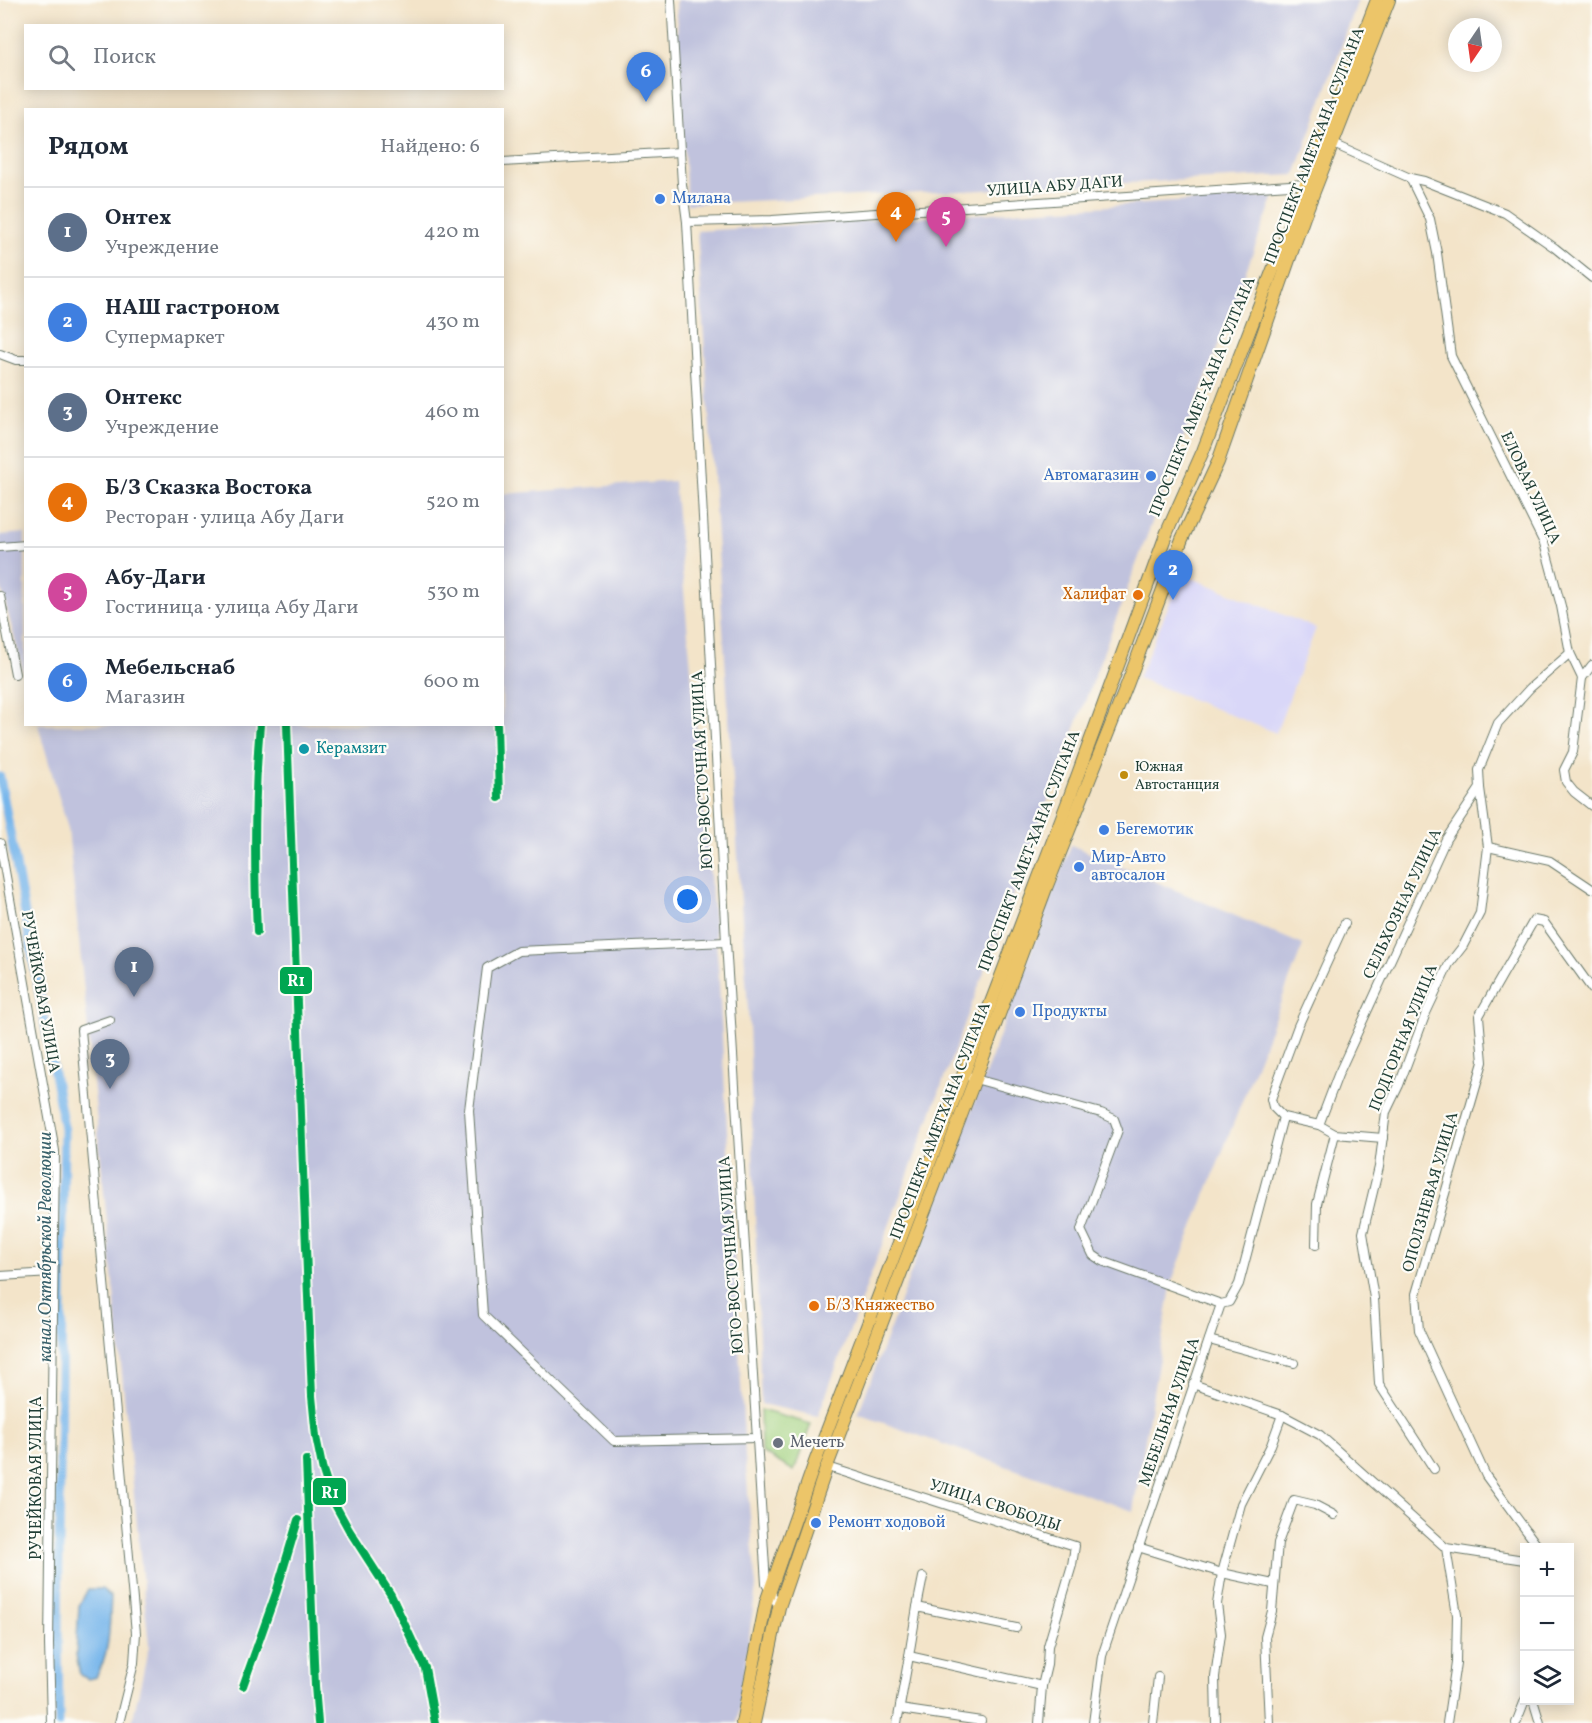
<!DOCTYPE html>
<html lang="ru">
<head>
<meta charset="utf-8">
<style>
  :root { --surface:#fff; --page:#f2f2f3; --text:#1f2937; --muted:#747a83; --line:#e0e1e3; --accent:#0f766e }
  body { margin:0; font-family:Vollkorn,serif; background:var(--page); color:var(--text) }
  .controls { position:absolute; right:18px; bottom:18px; display:grid; overflow:hidden; border-radius:0px; box-shadow:0 3px 15px #0003 }
  .controls button { width:54px; height:54px; display:grid; place-items:center; padding:0; border:0; border-bottom:2px solid var(--line); background:var(--surface); color:var(--text); font:30px sans-serif }
  .compass { position:absolute; left:1448px; top:18px; width:54px; height:54px; border-radius:50%; background:var(--surface); box-shadow:0 3px 15px #0003; rotate:193deg }
  .you { position:absolute; left:688px; top:900px; width:21px; height:21px; margin:-15px; border:4px solid #fff; border-radius:50%; background:#1a73e8; box-shadow:0 0 0 9px #1a73e833 }
  .badge { display:grid; place-items:center; width:39px; height:39px; border-radius:50%; background:var(--accent); color:#fff; font-size:20px; font-weight:700 }
  .pin { position:absolute; translate:-50% -50px; filter:drop-shadow(0 2px 3px #0008) }
  .pin::after { content:''; position:absolute; top:32px; width:21px; height:18px; background:inherit; clip-path:polygon(0 0,100% 0,50% 100%) }
  .list { margin:0; padding:0; list-style:none }
  h2 { display:flex; justify-content:space-between; align-items:center; height:78px; margin:0; padding:0 24px; font-size:26px }
  h2 small { font-size:20px; font-weight:400; color:var(--muted) }
  .list li { display:grid; grid-template-columns:39px 1fr auto; gap:18px; align-items:center; box-sizing:border-box; height:90px; padding:0 24px; border-top:2px solid var(--line) }
  .list b { display:block; font-size:22px; white-space:nowrap }
  .list p { margin:0; font-size:20px; white-space:nowrap; color:var(--muted) }
  .list em { font-size:20px; font-style:normal; color:var(--muted) }
  .icon { flex:none; width:33px; height:33px; fill:none; stroke:currentColor; stroke-width:2; stroke-linecap:round; stroke-linejoin:round }
  .map { position:relative; flex:none; width:1592px; height:1723px; overflow:hidden }
  .search { position:absolute; background:var(--surface); box-shadow:0 3px 15px #0003; left:24px; top:24px; width:480px; height:66px; display:flex; align-items:center; gap:15px; box-sizing:border-box; padding:0 21px; border-radius:0px; color:var(--muted); font-size:22px }
  .panel { position:absolute; background:var(--surface); box-shadow:0 3px 15px #0003; left:24px; top:108px; width:480px; height:618px; border-radius:0px }
  .map>svg:first-child { display:block }
  .built { fill:#d9d7f8 }
  .industrial { fill:#c0c2dd }
  .green { fill:#a2d17f; stroke:#60875a; stroke-width:1.5 }
  .water { fill:#77b6eb; stroke:#4b7a90; stroke-width:1.5 }
  .lines { fill:none; stroke-linecap:round; stroke-linejoin:round }
  .canal { stroke:#77b6eb; stroke-width:9 }
  .street-casing { stroke:#697768; stroke-width:10 }
  .primary-casing { stroke:#697768; stroke-width:14 }
  .street { stroke:#fff; stroke-width:8 }
  .primary { stroke:#ecc569; stroke-width:12 }
  .rail-1-casing { stroke:#fdfcf7; stroke-width:12 }
  .rail-1 { stroke:#00a651; stroke-width:8 }
  .shop-dot { fill:#3f7fe0; stroke:#fdfcf7; stroke-width:2 }
  .food-dot { fill:#e8710a; stroke:#fdfcf7; stroke-width:2 }
  .culture-dot { fill:#0f9aa8; stroke:#fdfcf7; stroke-width:2 }
  .bus-dot { fill:#c18c0d; stroke:#fdfcf7; stroke-width:2 }
  .worship-dot { fill:#6b7280; stroke:#fdfcf7; stroke-width:2 }
  .labels { text-anchor:middle; dominant-baseline:central; stroke-width:4.5; stroke-linejoin:round; paint-order:stroke }
  .bus-label { font-size:14px; fill:#1f3d34; stroke:#fdfcf7; text-anchor:start }
  .street-label { font-size:16px; fill:#1f3d34; stroke:#fdfcf7 }
  .shop-label { font-size:16px; fill:#366cbe; stroke:#fdfcf7; text-anchor:start }
  .food-label { font-size:16px; fill:#c56008; stroke:#fdfcf7; text-anchor:end }
  .culture-label { font-size:16px; fill:#0d838f; stroke:#fdfcf7; text-anchor:start }
  .worship-label { font-size:16px; fill:#5b616d; stroke:#fdfcf7; text-anchor:start }
  .water-label { font-size:18px; font-style:italic; fill:#39616b; stroke:#fdfcf7 }
  .line-badge { stroke:#fdfcf7; stroke-width:2 }
  .badge-label { font-size:16px; text-anchor:middle; font-weight:bold; fill:#fff }
</style>
</head>
<body>
<div class="map">
<svg width="1592" height="1723" viewBox="0 0 1592 1723">
  <rect width="100%" height="100%" fill="#fdfcf7"/>
  <filter id="ink" filterUnits="userSpaceOnUse"><feTurbulence type="fractalNoise" baseFrequency=".0167" numOctaves="2"/><feDisplacementMap in="SourceGraphic" scale="12" xChannelSelector="R" yChannelSelector="G"/><feConvolveMatrix kernelMatrix="1 2 1 2 8 2 1 2 1" color-interpolation-filters="sRGB"/></filter>
  <filter id="wash" filterUnits="userSpaceOnUse"><feTurbulence type="fractalNoise" baseFrequency=".008" numOctaves="4" result="noise"/><feDisplacementMap in="SourceGraphic" scale="24" xChannelSelector="R" yChannelSelector="G"/><feGaussianBlur stdDeviation="1.35" result="paint"/><feColorMatrix in="noise" values="0 0 0 0 0 0 0 0 0 0 0 0 0 0 0 0 0 1.4 0 .05"/><feComposite in="paint" operator="in"/></filter>
  <g filter="url(#wash)">
    <rect width="100%" height="100%" fill="#f3e4c9"/>
    <!-- built -->
    <path class="built" d="M1182,574L1316,628L1276,733L1138,678Z"/>
    <!-- industrial -->
    <g class="industrial">
      <path d="M676,0H1358L1295,175L687,204Z"/>
      <path d="M1274,196L818,1416L761,1404L749,1025L697,231Z"/>
      <path d="M674,481L718,964L745,1456L756,1587L737,1723H132L149,1646L68,829L38,725L502,724L503,494Z"/>
      <path d="M25,533V678L0,583V535Z"/>
      <path d="M1071,845L1303,945L1172,1281L1133,1511L858,1414Z"/>
    </g>
    <!-- green -->
    <path class="green" d="M760,1410L811,1424L794,1471L761,1452Z"/>
    <!-- water -->
    <path class="water" d="M88,1589H102L111,1597C109,1625 111,1652 96,1677L88,1679L80,1675L76,1655L79,1606Z"/>
    <g class="lines">
      <!-- canal -->
      <path class="canal" d="M0,777L64,1128L58,1633L59,1723"/>
    </g>
  </g>
  <g filter="url(#ink)">
    <g class="lines">
      <defs>
        <g id="street">
          <path d="M671,0L682,184L687,222L726,942L766,1584L779,1607"/>
          <path d="M1329,142L1410,178L1424,181L1505,213L1555,248L1592,278"/>
          <path d="M502,162L680,152"/>
          <path d="M1410,178L1430,219L1437,253L1451,356L1544,543L1561,606L1570,653L1582,678L1573,752L1564,770L1566,782L1574,792L1592,806"/>
          <path d="M687,222L772,220L1305,184L1308,187"/>
          <path d="M0,354L16,360H26"/>
          <path d="M0,547L26,545"/>
          <path d="M0,596L15,674"/>
          <path d="M1582,678L1592,665"/>
          <path d="M0,843L55,1151L49,1644L51,1723"/>
          <path d="M1488,847L1550,861L1592,889"/>
          <path d="M1345,923L1298,1026L1271,1099L1273,1107L1283,1117L1319,1125L1335,1134L1383,1138"/>
          <path d="M726,942L518,951L487,968L469,1110L483,1315L614,1441L757,1438"/>
          <path d="M110,1020L81,1030L136,1633L134,1663L119,1723"/>
          <path d="M963,1074L975,1079L1101,1113L1114,1119L1118,1130L1081,1230L1093,1255L1102,1261L1221,1304"/>
          <path d="M1319,1125L1338,1075L1446,839L1480,788L1479,770L1498,723L1530,688L1570,653"/>
          <path d="M1316,1245L1317,1204L1335,1134"/>
          <path d="M0,1276L52,1273"/>
          <path d="M1209,1340L1294,1363"/>
          <path d="M1193,1384L1282,1415L1320,1435L1446,1548L1524,1560"/>
          <path d="M825,1466L1075,1546L1072,1565L1048,1646L1047,1665L1042,1686L909,1656L897,1723"/>
          <path d="M1434,1469L1379,1384L1374,1298L1363,1233L1379,1167L1386,1112L1399,1085L1426,1013L1449,964L1463,946L1480,913L1488,847L1480,788"/>
          <path d="M1138,1547L1222,1573L1273,1584"/>
          <path d="M1446,1548L1457,1615L1456,1663L1447,1723"/>
          <path d="M1539,1548L1486,1476L1419,1330L1416,1294L1483,1062L1479,1016L1534,920L1544,922L1592,989"/>
          <path d="M917,1607L923,1577"/>
          <path d="M909,1656L917,1607L1016,1628"/>
          <path d="M1533,1700L1540,1723"/>
          <path d="M900,1709L981,1721"/>
          <path d="M1039,1723L1042,1686"/>
          <path d="M1093,1723L1102,1656L1221,1304L1229,1302L1239,1284L1283,1117"/>
          <path d="M1153,1723L1158,1677"/>
          <path d="M1216,1723L1215,1677L1221,1634L1217,1604L1222,1573L1241,1504L1271,1445L1282,1415"/>
          <path d="M1269,1723L1265,1637L1272,1611L1278,1543L1294,1500L1315,1505L1334,1515"/>
          <path d="M1516,1723L1525,1700"/>
        </g>
        <g id="primary">
          <path d="M742,1723L766,1602L815,1462L1067,804L1167,532L1203,451L1377,0"/>
          <path d="M754,1723L779,1607L827,1466L975,1079L1046,888L1127,685L1182,539L1218,462L1304,217L1389,0"/>
        </g>
      </defs>
      <!-- street casing -->
      <use href="#street" class="street-casing"/>
      <!-- primary casing -->
      <use href="#primary" class="primary-casing"/>
      <!-- street -->
      <use href="#street" class="street"/>
      <!-- primary -->
      <use href="#primary" class="primary"/>
      <defs>
        <g id="rail-1">
          <path d="M287,724L304,1198L312,1396L316,1437L323,1471L332,1499L349,1530L391,1595L425,1668L435,1723"/>
          <path d="M497,724L499,798"/>
          <path d="M257,932C254,863 254,794 260,724"/>
          <path d="M306,1460L315,1686L318,1723"/>
          <path d="M243,1686L276,1593L298,1520"/>
        </g>
      </defs>
      <!-- rail-1 casing -->
      <use href="#rail-1" class="rail-1-casing"/>
      <!-- rail-1 -->
      <use href="#rail-1" class="rail-1"/>
    </g>
  </g>
  <!-- markers -->
  <g class="shop-dot">
    <circle cx="660" cy="199" r="6"/>
    <circle cx="1151" cy="476" r="6"/>
    <circle cx="1104" cy="830" r="6"/>
    <circle cx="1079" cy="867" r="6"/>
    <circle cx="1020" cy="1012" r="6"/>
    <circle cx="816" cy="1523" r="6"/>
  </g>
  <g class="food-dot">
    <circle cx="1138" cy="595" r="6"/>
    <circle cx="814" cy="1306" r="6"/>
  </g>
  <circle class="culture-dot" cx="304" cy="749" r="6"/>
  <circle class="bus-dot" cx="1124" cy="775" r="5"/>
  <circle class="worship-dot" cx="778" cy="1443" r="6"/>
  <g class="labels">
    <!-- bus labels -->
    <g class="bus-label">
      <text x="1135" y="767">Южная<tspan x="1135" dy="18">Автостанция</tspan></text>
    </g>
    <!-- street labels -->
    <g class="street-label">
      <text transform="translate(1315 146) rotate(-69)">ПРОСПЕКТ АМЕТХАНА СУЛТАНА</text>
      <text transform="translate(1055 187) rotate(-4)">УЛИЦА АБУ ДАГИ</text>
      <text transform="translate(1203 397) rotate(-68)">ПРОСПЕКТ АМЕТ-ХАНА СУЛТАНА</text>
      <text transform="translate(1530 488) rotate(65)">ЕЛОВАЯ УЛИЦА</text>
      <text transform="translate(703 770) rotate(-93)">ЮГО-ВОСТОЧНАЯ УЛИЦА</text>
      <text transform="translate(1030 851) rotate(-69)">ПРОСПЕКТ АМЕТ-ХАНА СУЛТАНА</text>
      <text transform="translate(1403 904) rotate(-65)">СЕЛЬХОЗНАЯ УЛИЦА</text>
      <text transform="translate(40 992) rotate(80)">РУЧЕЙКОВАЯ УЛИЦА</text>
      <text transform="translate(1404 1038) rotate(-68)">ПОДГОРНАЯ УЛИЦА</text>
      <text transform="translate(941 1121) rotate(-69)">ПРОСПЕКТ АМЕТХАНА СУЛТАНА</text>
      <text transform="translate(1431 1192) rotate(-74)">ОПОЛЗНЕВАЯ УЛИЦА</text>
      <text transform="translate(732 1255) rotate(-94)">ЮГО-ВОСТОЧНАЯ УЛИЦА</text>
      <text transform="translate(1170 1412) rotate(-71)">МЕБЕЛЬНАЯ УЛИЦА</text>
      <text transform="translate(37 1478) rotate(-90)">РУЧЕЙКОВАЯ УЛИЦА</text>
      <text transform="translate(995 1506) rotate(18)">УЛИЦА СВОБОДЫ</text>
    </g>
    <!-- shop labels -->
    <g class="shop-label">
      <text x="672" y="199">Милана</text>
      <text x="1139" y="476" text-anchor="end">Автомагазин</text>
      <text x="1116" y="830">Бегемотик</text>
      <text x="1091" y="858">Мир-Авто<tspan x="1091" dy="18">автосалон</tspan></text>
      <text x="1032" y="1012">Продукты</text>
      <text x="828" y="1523">Ремонт ходовой</text>
    </g>
    <!-- food labels -->
    <g class="food-label">
      <text x="1126" y="595">Халифат</text>
      <text x="826" y="1306" text-anchor="start">Б/З Княжество</text>
    </g>
    <!-- culture labels -->
    <g class="culture-label">
      <text x="316" y="749">Керамзит</text>
    </g>
    <!-- worship labels -->
    <g class="worship-label">
      <text x="790" y="1443">Мечеть</text>
    </g>
    <!-- water labels -->
    <g class="water-label">
      <text transform="translate(46 1247) rotate(-90)">канал Октябрьской Революции</text>
    </g>
  </g>
  <g class="line-badge">
    <rect x="279" y="966" width="34" height="29" rx="6" fill="#00a651"/>
    <rect x="312" y="1477" width="35" height="29" rx="6" fill="#00a651"/>
  </g>
  <g class="badge-label">
    <text x="296" y="986">R1</text>
    <text x="330" y="1498">R1</text>
  </g>
</svg>
<div class="controls">
<button>+</button>
<button>−</button>
<button><svg class="icon" aria-label="layers" viewBox="0 0 24 24"><path d="M12 4l9 5-9 5-9-5zM3 14l9 5 9-5"/></svg></button>
</div>
<svg class="compass" viewBox="-18 -18 36 36"><path d="M0-13l5 13h-10z" fill="#e53935"/><path d="M0 13l5-13h-10z" fill="#747a83"/></svg>
<div class="you"></div>
<div class="pin badge" style="left:134px;top:997px;background:#5c6f8a">1</div>
<div class="pin badge" style="left:1173px;top:600px;background:#3f7fe0">2</div>
<div class="pin badge" style="left:110px;top:1089px;background:#5c6f8a">3</div>
<div class="pin badge" style="left:896px;top:242px;background:#e8710a">4</div>
<div class="pin badge" style="left:946px;top:247px;background:#d1479c">5</div>
<div class="pin badge" style="left:646px;top:102px;background:#3f7fe0">6</div>
<div class="search"><svg class="icon" aria-label="search" viewBox="0 0 24 24"><circle cx="10" cy="10" r="6"/><path d="M15 15l6 6"/></svg>Поиск</div>
<section class="panel">
<h2>Рядом<small>Найдено: 6</small></h2>
<ul class="list">
<li><span class="badge" style="background:#5c6f8a">1</span><div><b>Онтех</b><p>Учреждение</p></div><em>420 m</em></li>
<li><span class="badge" style="background:#3f7fe0">2</span><div><b>НАШ гастроном</b><p>Супермаркет</p></div><em>430 m</em></li>
<li><span class="badge" style="background:#5c6f8a">3</span><div><b>Онтекс</b><p>Учреждение</p></div><em>460 m</em></li>
<li><span class="badge" style="background:#e8710a">4</span><div><b>Б/З Сказка Востока</b><p>Ресторан · улица Абу Даги</p></div><em>520 m</em></li>
<li><span class="badge" style="background:#d1479c">5</span><div><b>Абу-Даги</b><p>Гостиница · улица Абу Даги</p></div><em>530 m</em></li>
<li><span class="badge" style="background:#3f7fe0">6</span><div><b>Мебельснаб</b><p>Магазин</p></div><em>600 m</em></li>
</ul>
</section>
</div>
</body>
</html>
